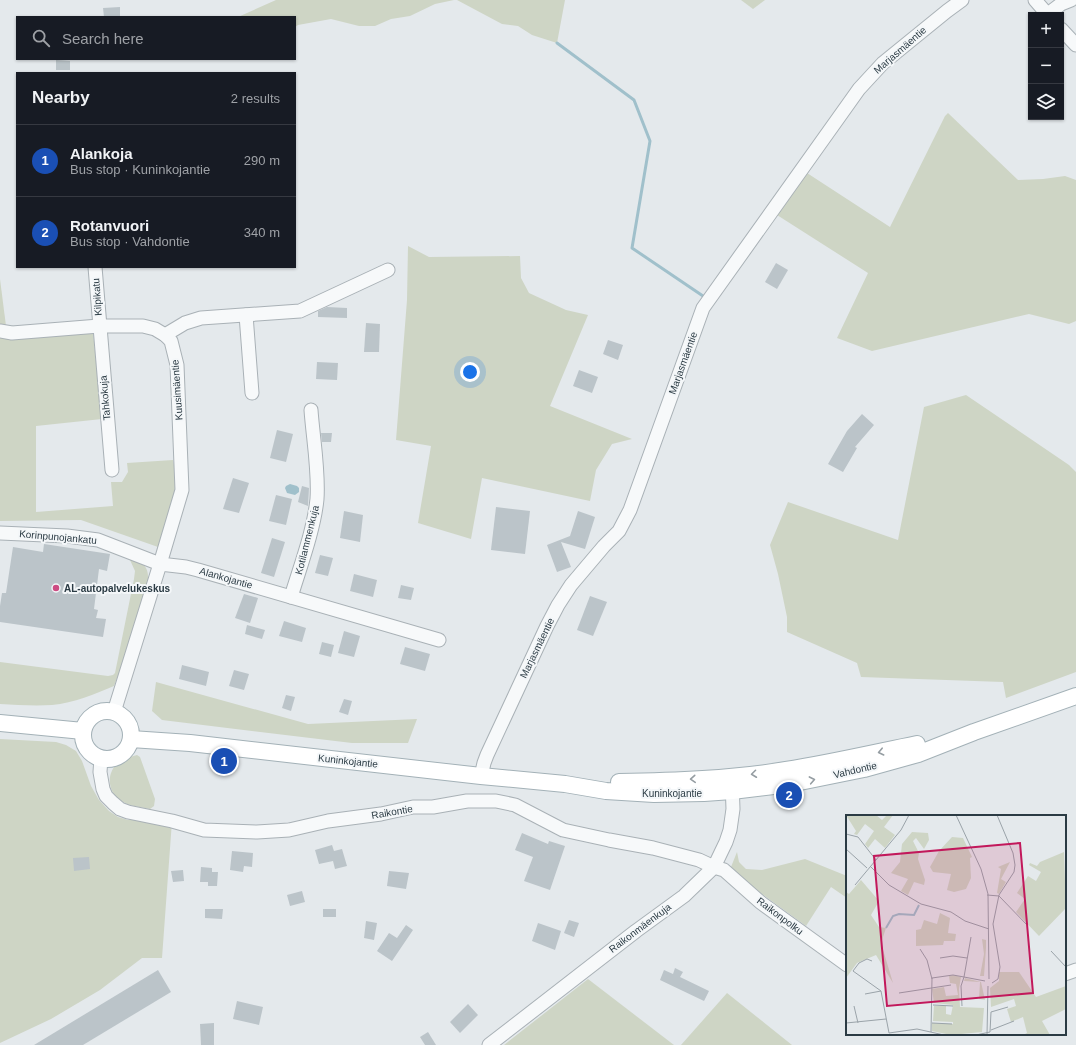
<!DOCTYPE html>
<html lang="en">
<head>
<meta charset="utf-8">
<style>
  :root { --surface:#171b24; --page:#242831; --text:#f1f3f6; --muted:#9ea1a6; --line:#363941; --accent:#cd4c83 }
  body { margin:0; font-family:Arial,sans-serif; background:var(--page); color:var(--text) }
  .controls { position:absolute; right:12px; top:12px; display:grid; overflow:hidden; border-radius:0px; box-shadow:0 1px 3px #0004 }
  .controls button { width:36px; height:36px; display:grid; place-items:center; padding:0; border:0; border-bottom:1px solid var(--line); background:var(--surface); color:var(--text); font:20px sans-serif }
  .you { position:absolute; left:470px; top:372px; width:14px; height:14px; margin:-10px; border:3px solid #fff; border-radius:50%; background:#1a73e8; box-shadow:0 0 0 6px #1a73e833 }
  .badge { display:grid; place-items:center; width:26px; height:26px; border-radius:50%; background:var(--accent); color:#fff; font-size:13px; font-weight:700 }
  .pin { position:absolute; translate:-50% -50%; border:2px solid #fff; box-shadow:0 1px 4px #0006 }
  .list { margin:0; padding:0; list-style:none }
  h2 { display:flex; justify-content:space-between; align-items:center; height:52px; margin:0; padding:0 16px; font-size:17px }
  h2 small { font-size:13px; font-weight:400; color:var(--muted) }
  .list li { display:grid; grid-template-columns:26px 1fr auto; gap:12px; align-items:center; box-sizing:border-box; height:72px; padding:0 16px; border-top:1px solid var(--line) }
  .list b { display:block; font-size:15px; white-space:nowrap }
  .list p { margin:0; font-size:13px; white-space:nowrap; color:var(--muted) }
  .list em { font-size:13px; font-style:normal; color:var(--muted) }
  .icon { flex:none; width:22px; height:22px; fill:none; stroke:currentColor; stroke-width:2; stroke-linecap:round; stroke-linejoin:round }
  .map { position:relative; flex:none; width:1076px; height:1045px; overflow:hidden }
  .search { position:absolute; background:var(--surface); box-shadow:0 1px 3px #0004; left:16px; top:16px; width:280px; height:44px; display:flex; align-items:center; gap:10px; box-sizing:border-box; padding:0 14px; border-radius:0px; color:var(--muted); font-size:15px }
  .panel { position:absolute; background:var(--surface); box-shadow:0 1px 3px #0004; left:16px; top:72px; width:280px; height:196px; border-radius:0px }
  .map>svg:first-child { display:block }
  .green { fill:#ced5c5 }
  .water { fill:#a0c0cb }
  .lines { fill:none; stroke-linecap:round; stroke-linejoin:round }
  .stream { stroke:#a0c0cb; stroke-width:3 }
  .building { fill:#bbc4c9 }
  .minor-casing { stroke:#a9b1b6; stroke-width:15 }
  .major-casing { stroke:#a3b1b7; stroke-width:18 }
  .minor { stroke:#f7f9fa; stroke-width:13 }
  .major { stroke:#fff; stroke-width:16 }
  .oneway { stroke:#959da2 }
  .poi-dot { fill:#cd4c83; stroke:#f4f7f9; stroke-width:1.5 }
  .labels { text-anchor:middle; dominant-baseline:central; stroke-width:4; stroke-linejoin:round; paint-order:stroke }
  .street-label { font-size:10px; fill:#2b3b44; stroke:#f4f7f9 }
  .poi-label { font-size:10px; font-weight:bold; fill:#2b3b44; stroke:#f4f7f9; text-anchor:start }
  .inset-river { fill:none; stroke:#a0c0cb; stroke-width:2 }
  .inset-road { fill:none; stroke:#9aa3a9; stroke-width:1 }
  .view { fill:#c2185b; fill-opacity:0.15; stroke:#c2185b; stroke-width:2 }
  .inset-edge { fill:none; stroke:#2b3b44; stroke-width:2 }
</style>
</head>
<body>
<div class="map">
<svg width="1076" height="1045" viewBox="0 0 1076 1045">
  <rect width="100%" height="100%" fill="#e4e9ec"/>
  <!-- green -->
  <g class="green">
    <path d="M276,0H454L435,4L410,16L391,19L375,26H359L331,19L298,25L295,27V17H238Z"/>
    <path d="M457,0H565L557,43L532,35L518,26L502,24Z"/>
    <path d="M741,0H765L753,9Z"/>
    <path d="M948,113L1018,180L1043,179L1065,176L1076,180V321L1069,324L1029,314L872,351L837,338L868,273L777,215L807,173L890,227L945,116Z"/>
    <path d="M408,246L429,257L520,256L521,278L529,293L566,310L588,315L550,406L632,439L612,444L596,470L590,501L482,478L471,539L418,523L431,446L396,440L407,300Z"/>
    <path d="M0,279L6,326H0Z"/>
    <path d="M93,332L102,419L36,426V512L113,506L111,482H122L128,472L127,463L173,460L179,490L158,547L81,520L0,521V337Z"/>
    <path d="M966,395L1069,465L1076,472V672L1006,698L1003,682L861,677L857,663L787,632V617L778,574L770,545L788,502L898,540L924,407Z"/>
    <path d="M132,559C144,563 149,567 148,581L134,633L114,686C95,694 74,703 52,705C35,706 17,705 0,704V662L108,676L113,675L115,673L134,579L135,571L130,560Z"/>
    <path d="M156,682L308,724L417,719L408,743H352L162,720L152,711Z"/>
    <path d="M0,739L56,742L66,745L76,751L82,761L91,786L99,800L109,811L118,817L128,820L151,816L172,821L162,958H142L100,990L51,1019L0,1043Z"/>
    <path d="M137,755L140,757L155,799L154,806L150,809C140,807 128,806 120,800C108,792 106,774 117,764C123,759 130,757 137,755Z"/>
    <path d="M737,852L739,862L746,869L762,870L805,859L847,876V898L831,887L806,926L736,875L731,867Z"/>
    <path d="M588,979L674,1045H504Z"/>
    <path d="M727,993L792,1045H681Z"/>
  </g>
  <!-- water -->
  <path class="water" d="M290,484L297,486L299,488V492L295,495L287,493L285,488L286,486Z"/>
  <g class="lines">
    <!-- stream -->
    <path class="stream" d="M557,43L634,100L650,141L632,248L703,296"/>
  </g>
  <!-- building -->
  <g class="building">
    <path d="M120,7V17H104L103,8Z"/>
    <path d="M56,60L70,61V70H56Z"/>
    <path d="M776,263L788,270L777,289L765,282Z"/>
    <path d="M327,307L347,308V318L318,317V311Z"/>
    <path d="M366,323L380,324L379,352H364Z"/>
    <path d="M608,340L623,345L618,360L603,354Z"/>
    <path d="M317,362L338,363L337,380L316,379Z"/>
    <path d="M579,370L598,377L592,393L573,386Z"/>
    <path d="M862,414L874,425L855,447L857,448L843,472L828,464L847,431Z"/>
    <path d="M277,430L293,434L286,462L270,458Z"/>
    <path d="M321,433H332L331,442H322Z"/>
    <path d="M233,478L249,483L239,513L223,509Z"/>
    <path d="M302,486L309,488L308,506L298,502Z"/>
    <path d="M276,495L292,499L286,525L269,521Z"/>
    <path d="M496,507L530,511L525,554L491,550Z"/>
    <path d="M344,511L363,515L360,542L340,538Z"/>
    <path d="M578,511L595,517L585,549L561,542L571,567L557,572L547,545L570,536Z"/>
    <path d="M272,538L285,542L274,577L261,573Z"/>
    <path d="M44,544L110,554L107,571L99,569L94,609L98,610L96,618L106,619L103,637L0,622V606L2,593H6L13,547L43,552Z"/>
    <path d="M320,555L333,558L328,576L315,573Z"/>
    <path d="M354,574L377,580L373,597L350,591Z"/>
    <path d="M401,585L414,588L411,600L398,598Z"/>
    <path d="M244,594L258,598L250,623L235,618Z"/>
    <path d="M590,596L607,602L593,636L577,630Z"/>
    <path d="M284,621L306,628L302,642L279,636Z"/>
    <path d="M247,625L265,630L262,639L245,634Z"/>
    <path d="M344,631L360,636L354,657L338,653Z"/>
    <path d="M322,642L334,645L331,657L319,654Z"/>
    <path d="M405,647L430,654L425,671L400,664Z"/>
    <path d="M182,665L209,672L206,686L179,679Z"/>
    <path d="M234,670L249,674L244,690L229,686Z"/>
    <path d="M286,695L295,697L291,711L282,708Z"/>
    <path d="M344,699L352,701L348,715L339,712Z"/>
    <path d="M522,833L548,844L549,841L565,846L550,890L524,881L533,857L515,850Z"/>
    <path d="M332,845L334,851L342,849L347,866L335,869L333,861L319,864L315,850Z"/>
    <path d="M232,851L253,853L252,867L244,866L243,872L230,870Z"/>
    <path d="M89,857L90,869L74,871L73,858Z"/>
    <path d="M201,867L212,868V872H218L217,886H208V882H200Z"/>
    <path d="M183,870L184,881L173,882L171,871Z"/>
    <path d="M389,871L409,873L406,889L387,886Z"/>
    <path d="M302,891L305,902L290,906L287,895Z"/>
    <path d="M205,909H223L222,919L205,918Z"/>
    <rect x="323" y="909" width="13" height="8"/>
    <path d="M569,920L579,923L574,937L564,933Z"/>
    <path d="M366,921L377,923L374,940L364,938Z"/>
    <path d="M538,923L561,931L555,950L532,941Z"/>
    <path d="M406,925L413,930L392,961L377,951L389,933L397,938Z"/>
    <path d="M675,968L683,972L680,977L709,991L704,1001L660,980L664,970L673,974Z"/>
    <path d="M158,970L171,992L83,1045H34Z"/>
    <path d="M237,1001L263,1007L259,1025L233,1019Z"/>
    <path d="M468,1004L478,1015L460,1033L450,1022Z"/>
    <path d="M214,1023V1045H201L200,1024Z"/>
    <path d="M428,1032L436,1045H425L420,1037Z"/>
  </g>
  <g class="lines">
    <defs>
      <g id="minor">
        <path d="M1035,0L1048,15"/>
        <path d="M1048,14L1061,4L1071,0"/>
        <path d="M1061,29L1076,45"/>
        <path d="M95,267L112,470"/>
        <path d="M246,315L252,393"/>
        <path d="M0,331L12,333L99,326H143L155,329L165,335L171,341L177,365L182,490L160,564L98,540L67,536L0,533"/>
        <path d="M165,335L185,323L201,318L300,311L388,270"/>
        <path d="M291,597C300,567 314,530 317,499C319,471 313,438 311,410"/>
        <path d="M114,712L160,564L186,567L198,570L439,640"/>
        <path d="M101,758L100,772L103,789L106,796L113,803L120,809L128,812L172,821L204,830L257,832L289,830L328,821L381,814L413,807H433L467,801H496L515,805L563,830L609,840L653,848L699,860L714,867L724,870L760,902L847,965"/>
        <path d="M481,776L484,763L487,755L547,626L558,605L571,585L604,546L619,531L630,510L703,308L859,89L883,63L947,11L962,0"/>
        <path d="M1065,974L1076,970"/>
        <path d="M489,1045L636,931L684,896L714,867L726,842L730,830L733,809L732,782"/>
      </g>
      <g id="major">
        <circle cx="107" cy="735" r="24"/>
        <path d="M0,723L83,731"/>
        <path d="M131,739L190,743L481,776L565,784L606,791L654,794L704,793L732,791L790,784L864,769L918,754L974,732L1076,696"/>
        <path d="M619,782C675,781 731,779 786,770C830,763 873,753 917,744"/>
      </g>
    </defs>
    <!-- minor casing -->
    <use href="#minor" class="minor-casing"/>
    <!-- major casing -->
    <use href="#major" class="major-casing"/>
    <!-- minor -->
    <use href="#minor" class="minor"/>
    <!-- major -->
    <use href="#major" class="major"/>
  </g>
  <!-- one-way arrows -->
  <defs><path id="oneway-chevron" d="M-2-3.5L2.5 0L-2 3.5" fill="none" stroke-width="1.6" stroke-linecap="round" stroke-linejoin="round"/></defs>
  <g class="oneway">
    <use href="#oneway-chevron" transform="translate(881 752) rotate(167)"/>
    <use href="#oneway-chevron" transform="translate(754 774) rotate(173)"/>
    <use href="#oneway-chevron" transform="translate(693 779) rotate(176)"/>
    <use href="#oneway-chevron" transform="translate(812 780) rotate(-11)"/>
  </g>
  <!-- markers -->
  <circle class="poi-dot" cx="56" cy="588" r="4"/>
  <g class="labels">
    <!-- street labels -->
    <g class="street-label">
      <text transform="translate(900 50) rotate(-41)">Marjasmäentie</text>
      <text transform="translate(97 297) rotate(-94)">Kilpikatu</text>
      <text transform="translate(683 363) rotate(-70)">Marjasmäentie</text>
      <text transform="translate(177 390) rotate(-94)">Kuusimäentie</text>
      <text transform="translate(105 398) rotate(-95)">Tahkokuja</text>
      <text transform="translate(58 537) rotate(5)">Korinpunojankatu</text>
      <text transform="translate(307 540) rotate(-76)">Kotilammenkuja</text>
      <text transform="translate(226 578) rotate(16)">Alankojantie</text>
      <text transform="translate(537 648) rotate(-64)">Marjasmäentie</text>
      <text transform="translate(348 761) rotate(6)">Kuninkojantie</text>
      <text transform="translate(855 770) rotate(-13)">Vahdontie</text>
      <text x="672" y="793">Kuninkojantie</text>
      <text transform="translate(392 812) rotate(-10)">Raikontie</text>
      <text transform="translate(780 916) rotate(37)">Raikonpolku</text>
      <text transform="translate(640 928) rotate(-37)">Raikonmäenkuja</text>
    </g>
    <!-- poi labels -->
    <g class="poi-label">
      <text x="64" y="588">AL-autopalvelukeskus</text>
    </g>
  </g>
  <!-- overview -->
  <g transform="translate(846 815)">
    <rect width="220" height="220" fill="#e4e9ec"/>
    <path d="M0,0H30L36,5L41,0H47L38,12L49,20L39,33L29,24L22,33L19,29L28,16L19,9L11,20L8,19L10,16ZM66,17L82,18L83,25L78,34L70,23L67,26L73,38L72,44L79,65L78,70L68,67L62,80L55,76L62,64L45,58L54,47L56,29ZM106,22L117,23L126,42L124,43L125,63L120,74L108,77L101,75L105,59L87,57L84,52L93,36ZM218,37L220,93L193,121L170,97L179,84L171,78L182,61L190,66L195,57L183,50L184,48L191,51L194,47ZM164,47L155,64L160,67L153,79L151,78L155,54L152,52ZM15,65L33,86L25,100L33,112L40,113L35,128L47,168L30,140L11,148L0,163V77L3,79ZM94,98L104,103L102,118L110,119L109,126H98L97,130L70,131V115L75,114L78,105L91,109ZM136,124L140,125V133L138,161H134L138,139ZM153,157H173L190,182L220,171V194L196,206L204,220H177L181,218L177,202L165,207L161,194L170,191L168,184L145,192L144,173L153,166ZM107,160L115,162L113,174L114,192L138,193L136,217L105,220L86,216V208L107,209V207L87,206L88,191H100V199L105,200L107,190L88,188L86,174L98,172L100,181L112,180L110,169L104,168L103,161ZM119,163L135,167L139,185L133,184L134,167L118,166Z" fill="#ced5c5"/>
    <path class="inset-river" d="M40,113L47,101L53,99L68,100L73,90"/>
    <path class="inset-road" d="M110,0L135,54L142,79L143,164M0,19L12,22L30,45M0,34L21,53M24,51L43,70L75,89L105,97L119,106L143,114M9,70L55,15L63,0M141,80L153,81L182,111M125,122L118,162L139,166M74,134L81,145L86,164M205,136L220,152M94,143L107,141L121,143M26,146L21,144L13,148L7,156L35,176L43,218L71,214L98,220M146,168L152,164L154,152L147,109L153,80L168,57L169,50L167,38L151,0M53,178L105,170M19,179L35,176M87,190L107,191M8,191L12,208M0,208L40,204M86,208L106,209M145,215L168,206M85,217L86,163L107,160L118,162L115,171L116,191M130,220L144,217L145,197L162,192M141,220L142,171"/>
    <path class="view" d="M174,28L187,178L41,191L28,41Z"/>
    <rect width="220" height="220" class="inset-edge"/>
  </g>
</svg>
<div class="controls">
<button>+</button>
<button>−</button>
<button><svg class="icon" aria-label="layers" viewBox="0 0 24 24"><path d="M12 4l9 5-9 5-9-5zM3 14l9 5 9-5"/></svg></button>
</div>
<div class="you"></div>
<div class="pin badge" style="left:224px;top:761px;background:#1a4fb4">1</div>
<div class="pin badge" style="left:789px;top:795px;background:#1a4fb4">2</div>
<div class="search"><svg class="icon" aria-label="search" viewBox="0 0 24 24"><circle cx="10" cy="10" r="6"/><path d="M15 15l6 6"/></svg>Search here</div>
<section class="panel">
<h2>Nearby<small>2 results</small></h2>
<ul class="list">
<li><span class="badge" style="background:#1a4fb4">1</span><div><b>Alankoja</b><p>Bus stop · Kuninkojantie</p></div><em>290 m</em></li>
<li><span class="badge" style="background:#1a4fb4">2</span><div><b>Rotanvuori</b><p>Bus stop · Vahdontie</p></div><em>340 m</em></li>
</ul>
</section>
</div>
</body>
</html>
